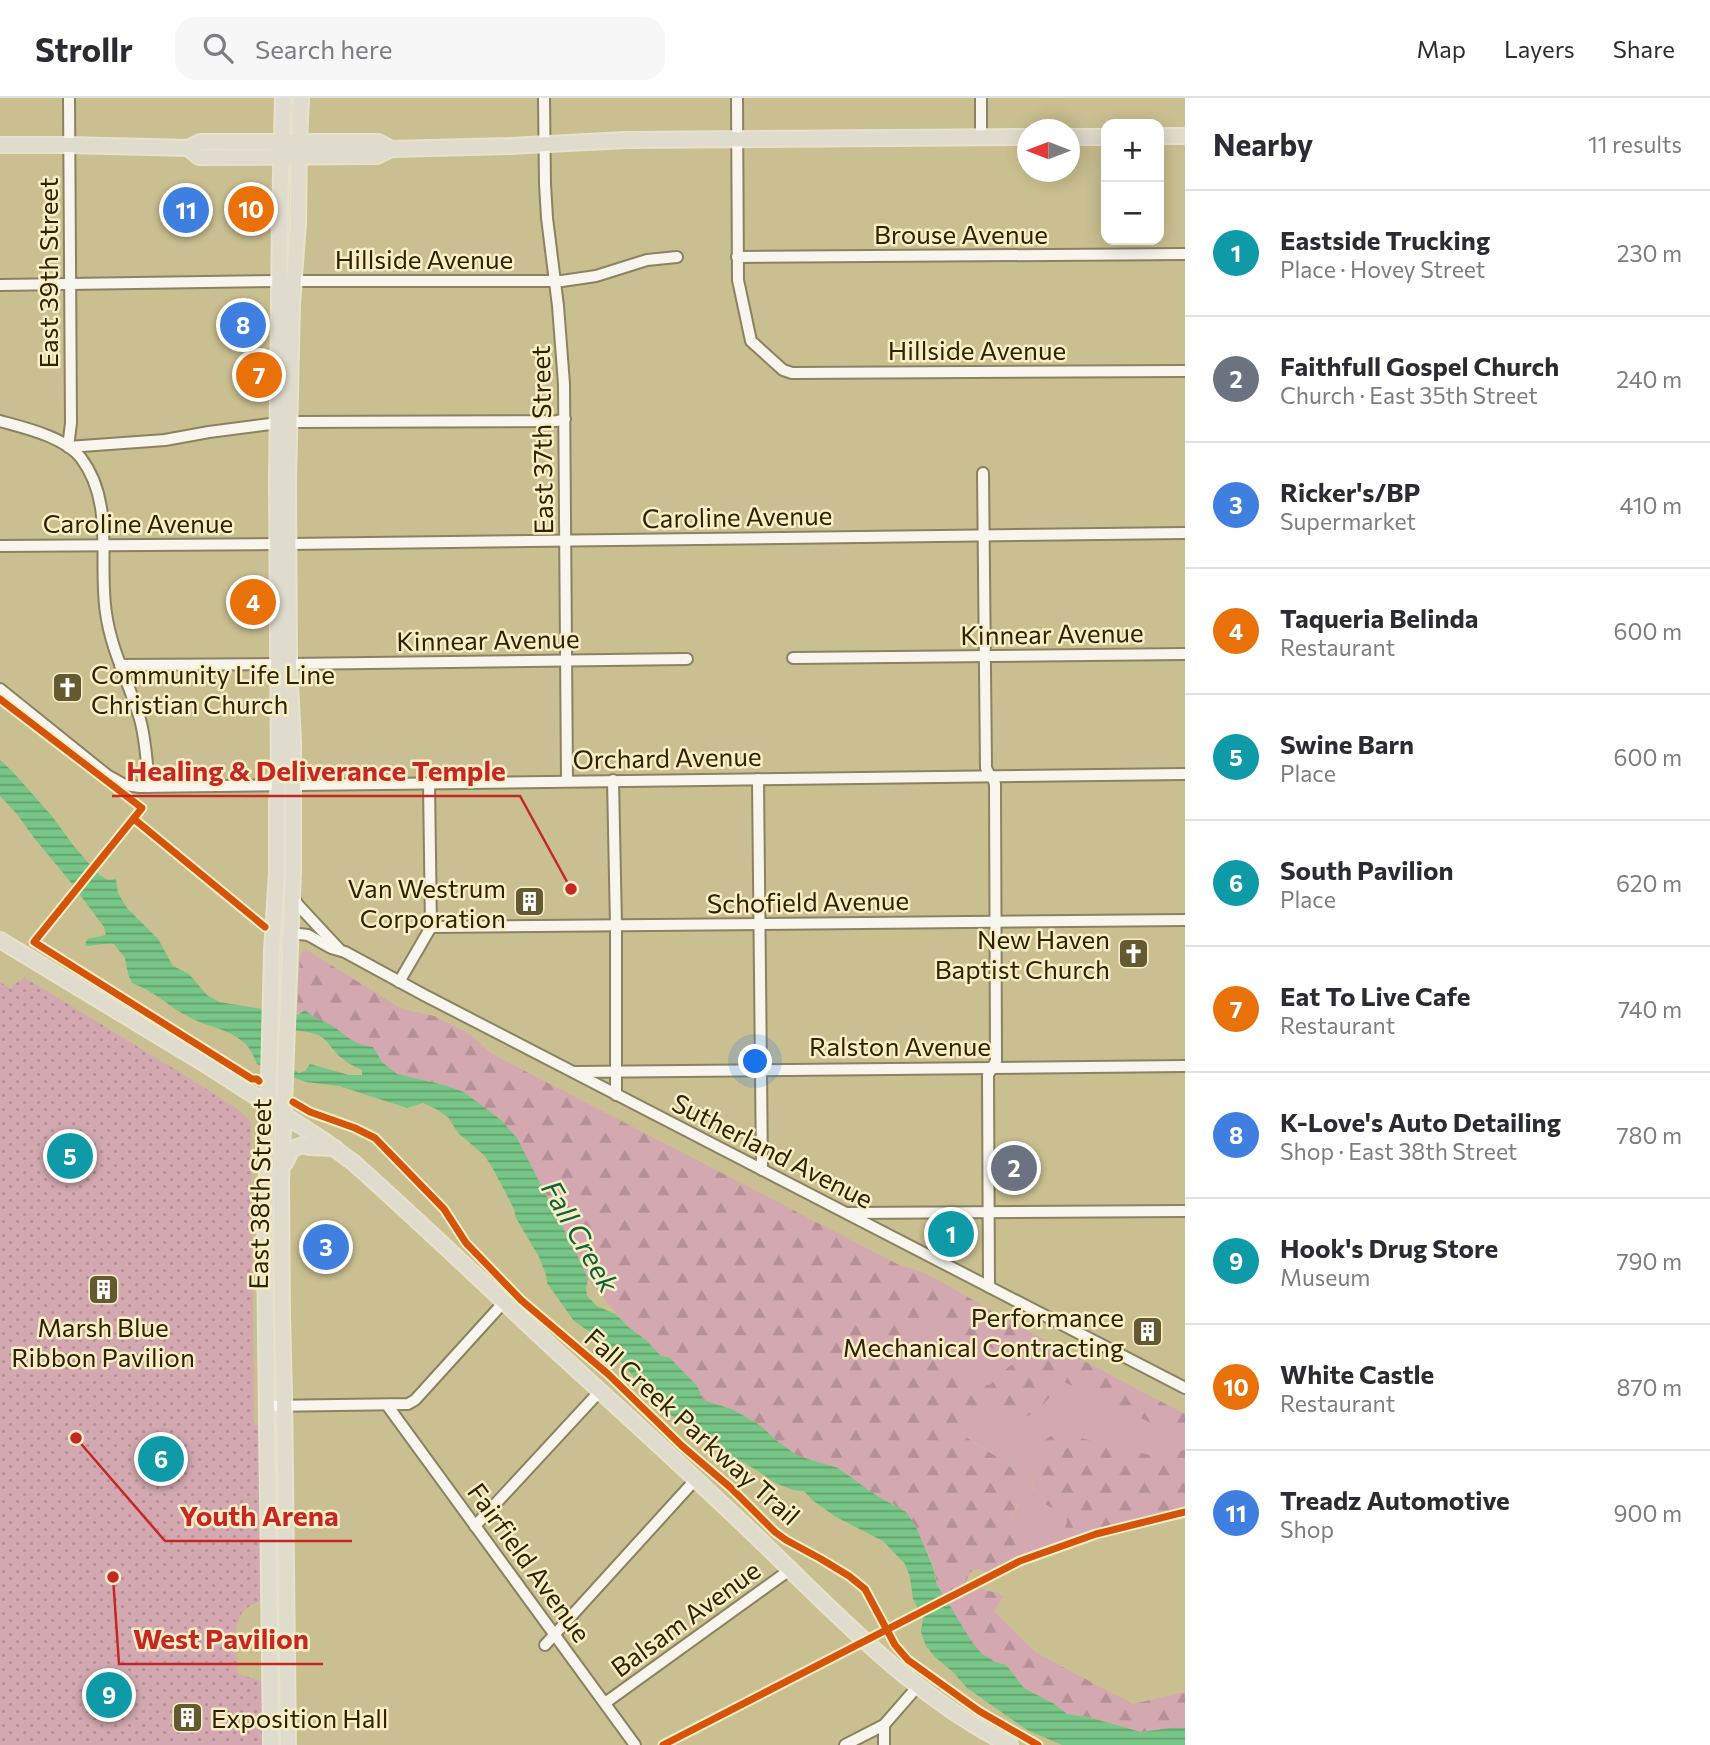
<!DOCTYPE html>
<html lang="en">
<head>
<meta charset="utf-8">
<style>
  :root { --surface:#fff; --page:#f7f7f7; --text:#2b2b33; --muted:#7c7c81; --line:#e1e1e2; --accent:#635a32 }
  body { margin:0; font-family:Commissioner,sans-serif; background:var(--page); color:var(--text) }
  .controls { position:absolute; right:21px; top:21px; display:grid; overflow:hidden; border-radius:14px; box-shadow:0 4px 18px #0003 }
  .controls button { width:63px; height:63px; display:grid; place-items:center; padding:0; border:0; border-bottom:2px solid var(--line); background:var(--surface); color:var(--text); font:35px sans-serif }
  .compass { position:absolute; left:1017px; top:21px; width:63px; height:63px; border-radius:50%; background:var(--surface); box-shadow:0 4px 18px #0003; rotate:270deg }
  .you { position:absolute; left:756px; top:964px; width:24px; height:24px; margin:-18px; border:5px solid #fff; border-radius:50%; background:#1a73e8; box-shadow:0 0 0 10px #1a73e833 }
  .badge { display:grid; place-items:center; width:46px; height:46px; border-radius:50%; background:var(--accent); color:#fff; font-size:23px; font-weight:700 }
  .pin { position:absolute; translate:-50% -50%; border:4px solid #fff; box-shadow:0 2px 7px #0006 }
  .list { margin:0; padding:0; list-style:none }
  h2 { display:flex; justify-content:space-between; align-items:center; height:91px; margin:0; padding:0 28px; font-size:30px }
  h2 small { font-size:23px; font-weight:400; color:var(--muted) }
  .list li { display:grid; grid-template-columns:46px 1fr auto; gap:21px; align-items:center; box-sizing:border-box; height:126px; padding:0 28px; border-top:2px solid var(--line) }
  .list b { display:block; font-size:26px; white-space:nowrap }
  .list p { margin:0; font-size:23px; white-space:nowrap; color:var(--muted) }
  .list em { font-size:23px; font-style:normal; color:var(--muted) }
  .icon { flex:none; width:38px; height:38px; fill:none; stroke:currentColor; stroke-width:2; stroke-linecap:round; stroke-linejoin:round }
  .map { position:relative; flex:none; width:1185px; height:1647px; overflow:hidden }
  header { display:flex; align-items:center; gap:42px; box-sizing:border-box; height:98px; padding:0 35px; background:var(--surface); border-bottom:2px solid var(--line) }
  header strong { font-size:33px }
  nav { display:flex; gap:38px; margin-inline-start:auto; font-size:24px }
  .search { width:490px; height:63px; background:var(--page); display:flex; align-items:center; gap:18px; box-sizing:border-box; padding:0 24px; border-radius:21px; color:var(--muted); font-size:26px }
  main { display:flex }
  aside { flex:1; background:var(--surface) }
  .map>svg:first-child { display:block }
  .grass { fill:#d3a8b0 }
  .forest { fill:url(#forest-firs) }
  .park { fill:url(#park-dots) }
  .water { fill:url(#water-rules); fill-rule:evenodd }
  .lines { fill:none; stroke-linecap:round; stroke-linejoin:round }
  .minor-casing { stroke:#8a8260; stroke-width:14 }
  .major-casing { stroke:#e7e2cd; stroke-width:18 }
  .minor { stroke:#f7f5ee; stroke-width:10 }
  .major { stroke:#dfdccd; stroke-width:14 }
  .cycleway-casing { stroke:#f9eec5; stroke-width:11 }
  .cycleway { stroke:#d5540b; stroke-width:7 }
  .labels { text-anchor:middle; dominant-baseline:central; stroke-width:5; stroke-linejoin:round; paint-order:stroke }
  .street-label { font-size:26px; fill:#2c2300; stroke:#f9eec5 }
  .poi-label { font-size:26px; fill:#2c2300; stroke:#f9eec5; text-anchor:end }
  .water-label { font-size:28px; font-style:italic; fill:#0c6338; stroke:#f9eec5 }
  .leader { fill:none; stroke:#c52824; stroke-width:2.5 }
  .callout-dot { fill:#c52824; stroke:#f9eec5; stroke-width:2.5 }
  .callout-label { font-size:28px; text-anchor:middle; font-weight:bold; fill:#c52824; stroke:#f9eec5; stroke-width:5; stroke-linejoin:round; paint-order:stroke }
</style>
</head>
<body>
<header>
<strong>Strollr</strong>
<div class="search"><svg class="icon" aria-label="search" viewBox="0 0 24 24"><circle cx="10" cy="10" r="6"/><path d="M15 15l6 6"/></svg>Search here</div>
<nav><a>Map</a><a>Layers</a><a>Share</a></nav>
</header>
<main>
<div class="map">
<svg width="1185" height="1647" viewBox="0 0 1185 1647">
  <defs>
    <pattern id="forest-firs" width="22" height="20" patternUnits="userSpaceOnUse" patternTransform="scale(1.75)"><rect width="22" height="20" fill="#d3a8b0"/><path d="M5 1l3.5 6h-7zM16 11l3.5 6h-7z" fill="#b59096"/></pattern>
    <pattern id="park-dots" width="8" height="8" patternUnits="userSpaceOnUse" patternTransform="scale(1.75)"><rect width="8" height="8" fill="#d3a8b0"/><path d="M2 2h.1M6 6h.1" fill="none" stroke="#b59096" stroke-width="1.8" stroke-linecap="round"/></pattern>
    <pattern id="water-rules" width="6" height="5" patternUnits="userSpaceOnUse" patternTransform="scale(1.75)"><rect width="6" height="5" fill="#77c587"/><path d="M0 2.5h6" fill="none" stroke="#62a06c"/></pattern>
  </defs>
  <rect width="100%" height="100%" fill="#cabf90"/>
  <!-- grass -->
  <path class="grass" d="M921,1220H928L1185,1341V1352L1151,1357L1065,1336L1041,1347L1034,1368L1033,1391L1066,1416L1067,1424L1060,1443L1020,1457L1008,1424L1019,1407L1011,1368L965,1338C973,1327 983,1308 999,1311C1009,1312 1017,1317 1027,1318L998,1278L990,1287C980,1286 973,1282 964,1278C958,1274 950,1272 944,1268C929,1258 917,1237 921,1220Z"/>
  <!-- forest -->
  <g class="forest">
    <path d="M305,851L402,911L434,918L471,937L492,956L901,1168C923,1170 970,1201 992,1213C1056,1248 1120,1283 1185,1316V1341L928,1220H921C917,1237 929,1258 944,1268C950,1272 958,1274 964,1278C973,1282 980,1286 990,1287L998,1278L1011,1267L1018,1268L1060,1287C1053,1295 1037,1316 1027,1318C1021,1319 1015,1316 1010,1315C985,1305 979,1320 965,1338C1001,1366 1042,1370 1008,1424L1020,1457L987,1475C980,1469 976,1471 969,1475L965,1488L944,1498L937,1487L934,1469L916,1429L895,1407L874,1396L838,1370L798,1358L777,1343L761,1328L734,1312L703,1302L697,1288L661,1258L646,1242L627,1228L588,1181L554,1110L531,1068L517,1040L501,1022L464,994L444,987L397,976L382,964L373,949C351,946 348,938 331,927C321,921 315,921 305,913L297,917L300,858Z"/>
    <path d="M1065,1336L1150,1357L1185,1352V1408L1060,1443L1067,1424L1066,1416C1058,1412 1043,1407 1038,1400C1029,1387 1034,1347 1049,1339C1053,1337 1061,1337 1065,1336Z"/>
    <path d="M979,1491L998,1495L1003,1499L994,1513L1036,1555L1133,1606L1185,1594V1630H1170L1142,1634L1088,1619L1067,1616L1056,1607L1024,1590L1006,1567L995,1564L981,1555L972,1544L947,1504Z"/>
  </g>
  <!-- park -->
  <path class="park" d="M24,879L184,977L236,1010L249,1022L251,1029L254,1327L259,1328L261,1502C254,1506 246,1509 242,1515C232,1526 237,1560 238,1576L262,1583L263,1647H0V884L11,891L14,886L23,881Z"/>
  <!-- water -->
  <path class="water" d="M0,662L11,672L51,717L73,747L98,776L108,782L116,781L118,795L127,810L158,841L173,868L189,876L207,897L219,904L298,917L305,912C315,921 320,921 331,927C348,938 351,946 373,949L382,964L397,976L444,987L464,994L501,1022L517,1040L576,1155L588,1181L586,1190L587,1198L597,1208L617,1217L627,1228L646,1242L661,1258L670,1260L697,1288L703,1302L734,1312L761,1328L777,1343L798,1358L838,1370L874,1396L906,1414L916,1429L933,1469L937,1487L972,1544L981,1555L995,1564L1006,1567L1024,1590L1056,1607L1067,1616L1088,1619L1141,1634L1170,1630H1185V1647H1062L1027,1632L967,1590L953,1574L935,1559L926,1548L921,1534L923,1520L913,1501L910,1479L905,1466L883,1443L836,1419L812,1402L804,1393L793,1392L775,1385L758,1373L702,1341L658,1307L604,1244L574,1223L547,1185L546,1177L539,1159L516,1120L514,1111L492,1069L484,1057L458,1035L448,1019L436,1011L423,1005L407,1010L339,988L306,984L257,966C253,957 250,949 242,943C228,931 209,929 193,921C170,910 156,894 132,885L128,876L125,860L114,846C104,845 96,848 85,848L87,841L106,837L104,829L69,782L35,741L16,715L0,698ZM284,932C295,932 307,933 318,937C327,941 331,950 338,957C346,964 353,968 362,972V977H349L310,966L305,973L299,975L271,956L268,950L261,945V938L264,934Z"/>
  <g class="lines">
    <defs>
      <g id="minor">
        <path d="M69,0L71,325L68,349L165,342L209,334L278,325"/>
        <path d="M544,0L545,86L547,120L558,208L564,286L567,683"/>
        <path d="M737,0L738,182L751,243L783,272L792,275L1185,273"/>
        <path d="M981,0V40"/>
        <path d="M737,159L1185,156"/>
        <path d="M294,183H562L596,178L647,162L677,159"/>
        <path d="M0,187L279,183"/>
        <path d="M0,323C25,330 65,339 81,360C115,405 98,463 106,515C111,552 129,585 140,621C146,643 147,666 149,689"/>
        <path d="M289,324L557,323L565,321"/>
        <path d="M983,375L986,670L990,678"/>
        <path d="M289,446L1185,435"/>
        <path d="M0,448L277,446"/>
        <path d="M793,560L1185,556"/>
        <path d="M289,566L687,561"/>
        <path d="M120,567L277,566"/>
        <path d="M0,591L107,677L125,687L140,689L1185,676"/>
        <path d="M758,681L762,1072"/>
        <path d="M613,682L616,828V997"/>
        <path d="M292,798L299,808L339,851"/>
        <path d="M431,829L1185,822"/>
        <path d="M290,835L308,837L331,850L345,854L424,897L1185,1290"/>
        <path d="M399,884L431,829L429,685"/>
        <path d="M575,974L1185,968"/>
        <path d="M848,1115L1185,1113"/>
        <path d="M989,1189L988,977L996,963L995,686L992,678"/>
        <path d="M387,1307L635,1647"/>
        <path d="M267,1308L408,1306L415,1302L504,1204"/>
        <path d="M475,1428L600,1293"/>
        <path d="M545,1547L696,1381"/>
        <path d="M605,1605L791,1471"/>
        <path d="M884,1627V1647"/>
        <path d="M845,1647L884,1627L918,1588"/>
      </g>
      <g id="major">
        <path d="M1159,38H1185"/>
        <path d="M1070,39H1106"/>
        <path d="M0,47H69L188,50L200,44H378L391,51"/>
        <path d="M188,50L199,59L377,58L391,51L510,48L626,42L1028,39"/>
        <path d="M0,842L205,966L323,1042L354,1065C421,1125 486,1187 552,1249C614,1306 677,1363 738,1421C824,1502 903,1593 1010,1647"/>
        <path d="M285,1065L292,1051L303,1047L310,1049L335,1050"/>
        <path d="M271,1647L265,1153L272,853L277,774V705L279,687L277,386L280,115L283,0"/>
        <path d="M288,1647L284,1294L282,1220L281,1084L293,773V645L289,566L288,384L292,206L298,125L299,45L301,0"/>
      </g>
    </defs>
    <!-- minor casing -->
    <use href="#minor" class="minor-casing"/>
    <!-- major casing -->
    <use href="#major" class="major-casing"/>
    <!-- minor -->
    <use href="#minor" class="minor"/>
    <!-- major -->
    <use href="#major" class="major"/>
    <defs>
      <g id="cycleway">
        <path d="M0,601L142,710L34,844L252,981H257L259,983"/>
        <path d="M134,721L265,829"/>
        <path d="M293,1004L310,1014L355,1030L375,1040L444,1111L466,1145L521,1202L608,1276L682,1348L731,1390L775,1434L786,1442L821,1461L849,1478L865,1491L895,1547L908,1562L979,1613L1038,1647"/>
        <path d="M663,1647L1020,1463L1096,1436L1185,1414"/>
      </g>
    </defs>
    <!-- cycleway casing -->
    <use href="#cycleway" class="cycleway-casing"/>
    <!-- cycleway -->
    <use href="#cycleway" class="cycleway"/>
  </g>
  <!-- icons -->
  <defs>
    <symbol id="church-square" viewBox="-11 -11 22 22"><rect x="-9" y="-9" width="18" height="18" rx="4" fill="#635a32" stroke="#f9eec5"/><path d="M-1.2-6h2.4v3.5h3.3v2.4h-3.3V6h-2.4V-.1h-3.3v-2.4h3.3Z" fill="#fff"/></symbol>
    <symbol id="building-square" viewBox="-11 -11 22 22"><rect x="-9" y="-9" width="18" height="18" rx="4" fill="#635a32" stroke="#f9eec5"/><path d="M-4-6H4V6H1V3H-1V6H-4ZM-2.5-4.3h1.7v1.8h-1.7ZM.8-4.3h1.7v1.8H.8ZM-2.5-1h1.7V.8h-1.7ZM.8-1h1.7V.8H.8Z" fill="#fff"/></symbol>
  </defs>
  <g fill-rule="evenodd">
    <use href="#church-square" x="50" y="572" width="35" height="35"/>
    <use href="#building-square" x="512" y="786" width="35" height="35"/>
    <use href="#church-square" x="1116" y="838" width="35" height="35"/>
    <use href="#building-square" x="86" y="1174" width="35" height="35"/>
    <use href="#building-square" x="1130" y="1216" width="35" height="35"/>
    <use href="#building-square" x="170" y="1602" width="35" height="35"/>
  </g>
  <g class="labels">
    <!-- street labels -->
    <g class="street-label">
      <text x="961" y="135">Brouse Avenue</text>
      <text x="424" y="160">Hillside Avenue</text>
      <text transform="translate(47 175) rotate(-90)">East 39th Street</text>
      <text x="977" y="251">Hillside Avenue</text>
      <text transform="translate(541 342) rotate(-91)">East 37th Street</text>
      <text transform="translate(737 418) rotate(-1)">Caroline Avenue</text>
      <text x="138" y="424">Caroline Avenue</text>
      <text transform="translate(1052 535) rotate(-1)">Kinnear Avenue</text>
      <text transform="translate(488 541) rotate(-1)">Kinnear Avenue</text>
      <text transform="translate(667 659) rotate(-1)">Orchard Avenue</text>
      <text transform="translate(808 803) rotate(-1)">Schofield Avenue</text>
      <text x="900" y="947">Ralston Avenue</text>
      <text transform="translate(773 1052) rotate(27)">Sutherland Avenue</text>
      <text transform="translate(259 1096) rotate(-89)">East 38th Street</text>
      <text transform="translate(693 1328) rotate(42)">Fall Creek Parkway Trail</text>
      <text transform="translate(530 1464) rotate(54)">Fairfield Avenue</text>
      <text transform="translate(685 1520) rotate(-36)">Balsam Avenue</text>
    </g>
    <!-- poi labels -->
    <g class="poi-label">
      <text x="91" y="575" text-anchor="start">Community Life Line<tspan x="91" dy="30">Christian Church</tspan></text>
      <text x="506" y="789">Van Westrum<tspan x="506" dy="30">Corporation</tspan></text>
      <text x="1110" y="840">New Haven<tspan x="1110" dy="30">Baptist Church</tspan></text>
      <text x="1124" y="1218">Performance<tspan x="1124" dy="30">Mechanical Contracting</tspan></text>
      <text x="103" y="1228" text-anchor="middle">Marsh Blue<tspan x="103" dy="30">Ribbon Pavilion</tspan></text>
      <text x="211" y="1619" text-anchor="start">Exposition Hall</text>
    </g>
    <!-- water labels -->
    <g class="water-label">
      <text transform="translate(581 1138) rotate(60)">Fall Creek</text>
    </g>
  </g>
  <!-- callouts -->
  <path class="leader" d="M571 791L520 698H112M76 1340L165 1443H352M113 1479L119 1566H323"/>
  <g class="callout-dot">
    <circle cx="571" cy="791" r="7"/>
    <circle cx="76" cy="1340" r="7"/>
    <circle cx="113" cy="1479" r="7"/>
  </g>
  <g class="callout-label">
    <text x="316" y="683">Healing &amp; Deliverance Temple</text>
    <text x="259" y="1428">Youth Arena</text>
    <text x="221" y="1551">West Pavilion</text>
  </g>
</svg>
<div class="controls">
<button>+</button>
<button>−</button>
</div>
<svg class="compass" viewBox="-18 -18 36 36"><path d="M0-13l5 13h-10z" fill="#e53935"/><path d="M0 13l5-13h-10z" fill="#7c7c81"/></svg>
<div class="you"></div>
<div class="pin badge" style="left:951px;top:1136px;background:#0f9aa8">1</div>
<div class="pin badge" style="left:1014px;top:1070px;background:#6b7280">2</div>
<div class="pin badge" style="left:326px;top:1149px;background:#3f7fe0">3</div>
<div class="pin badge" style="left:253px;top:504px;background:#e8710a">4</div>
<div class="pin badge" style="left:70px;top:1058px;background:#0f9aa8">5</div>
<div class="pin badge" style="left:161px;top:1361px;background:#0f9aa8">6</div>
<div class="pin badge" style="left:259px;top:277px;background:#e8710a">7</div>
<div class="pin badge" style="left:243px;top:227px;background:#3f7fe0">8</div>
<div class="pin badge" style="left:109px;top:1597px;background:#0f9aa8">9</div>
<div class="pin badge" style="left:251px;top:111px;background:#e8710a">10</div>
<div class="pin badge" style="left:186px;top:112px;background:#3f7fe0">11</div>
</div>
<aside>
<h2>Nearby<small>11 results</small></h2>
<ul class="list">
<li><span class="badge" style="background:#0f9aa8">1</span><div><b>Eastside Trucking</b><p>Place · Hovey Street</p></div><em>230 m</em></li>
<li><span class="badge" style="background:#6b7280">2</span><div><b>Faithfull Gospel Church</b><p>Church · East 35th Street</p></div><em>240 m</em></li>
<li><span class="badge" style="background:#3f7fe0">3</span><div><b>Ricker's/BP</b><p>Supermarket</p></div><em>410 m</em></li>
<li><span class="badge" style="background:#e8710a">4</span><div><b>Taqueria Belinda</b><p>Restaurant</p></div><em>600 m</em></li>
<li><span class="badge" style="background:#0f9aa8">5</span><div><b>Swine Barn</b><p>Place</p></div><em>600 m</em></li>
<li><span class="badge" style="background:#0f9aa8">6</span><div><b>South Pavilion</b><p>Place</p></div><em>620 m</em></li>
<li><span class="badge" style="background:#e8710a">7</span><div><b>Eat To Live Cafe</b><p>Restaurant</p></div><em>740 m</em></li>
<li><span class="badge" style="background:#3f7fe0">8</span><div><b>K-Love's Auto Detailing</b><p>Shop · East 38th Street</p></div><em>780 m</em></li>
<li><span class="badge" style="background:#0f9aa8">9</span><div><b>Hook's Drug Store</b><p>Museum</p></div><em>790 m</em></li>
<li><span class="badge" style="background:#e8710a">10</span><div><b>White Castle</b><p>Restaurant</p></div><em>870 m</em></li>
<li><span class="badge" style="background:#3f7fe0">11</span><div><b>Treadz Automotive</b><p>Shop</p></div><em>900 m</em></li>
</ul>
</aside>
</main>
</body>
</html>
